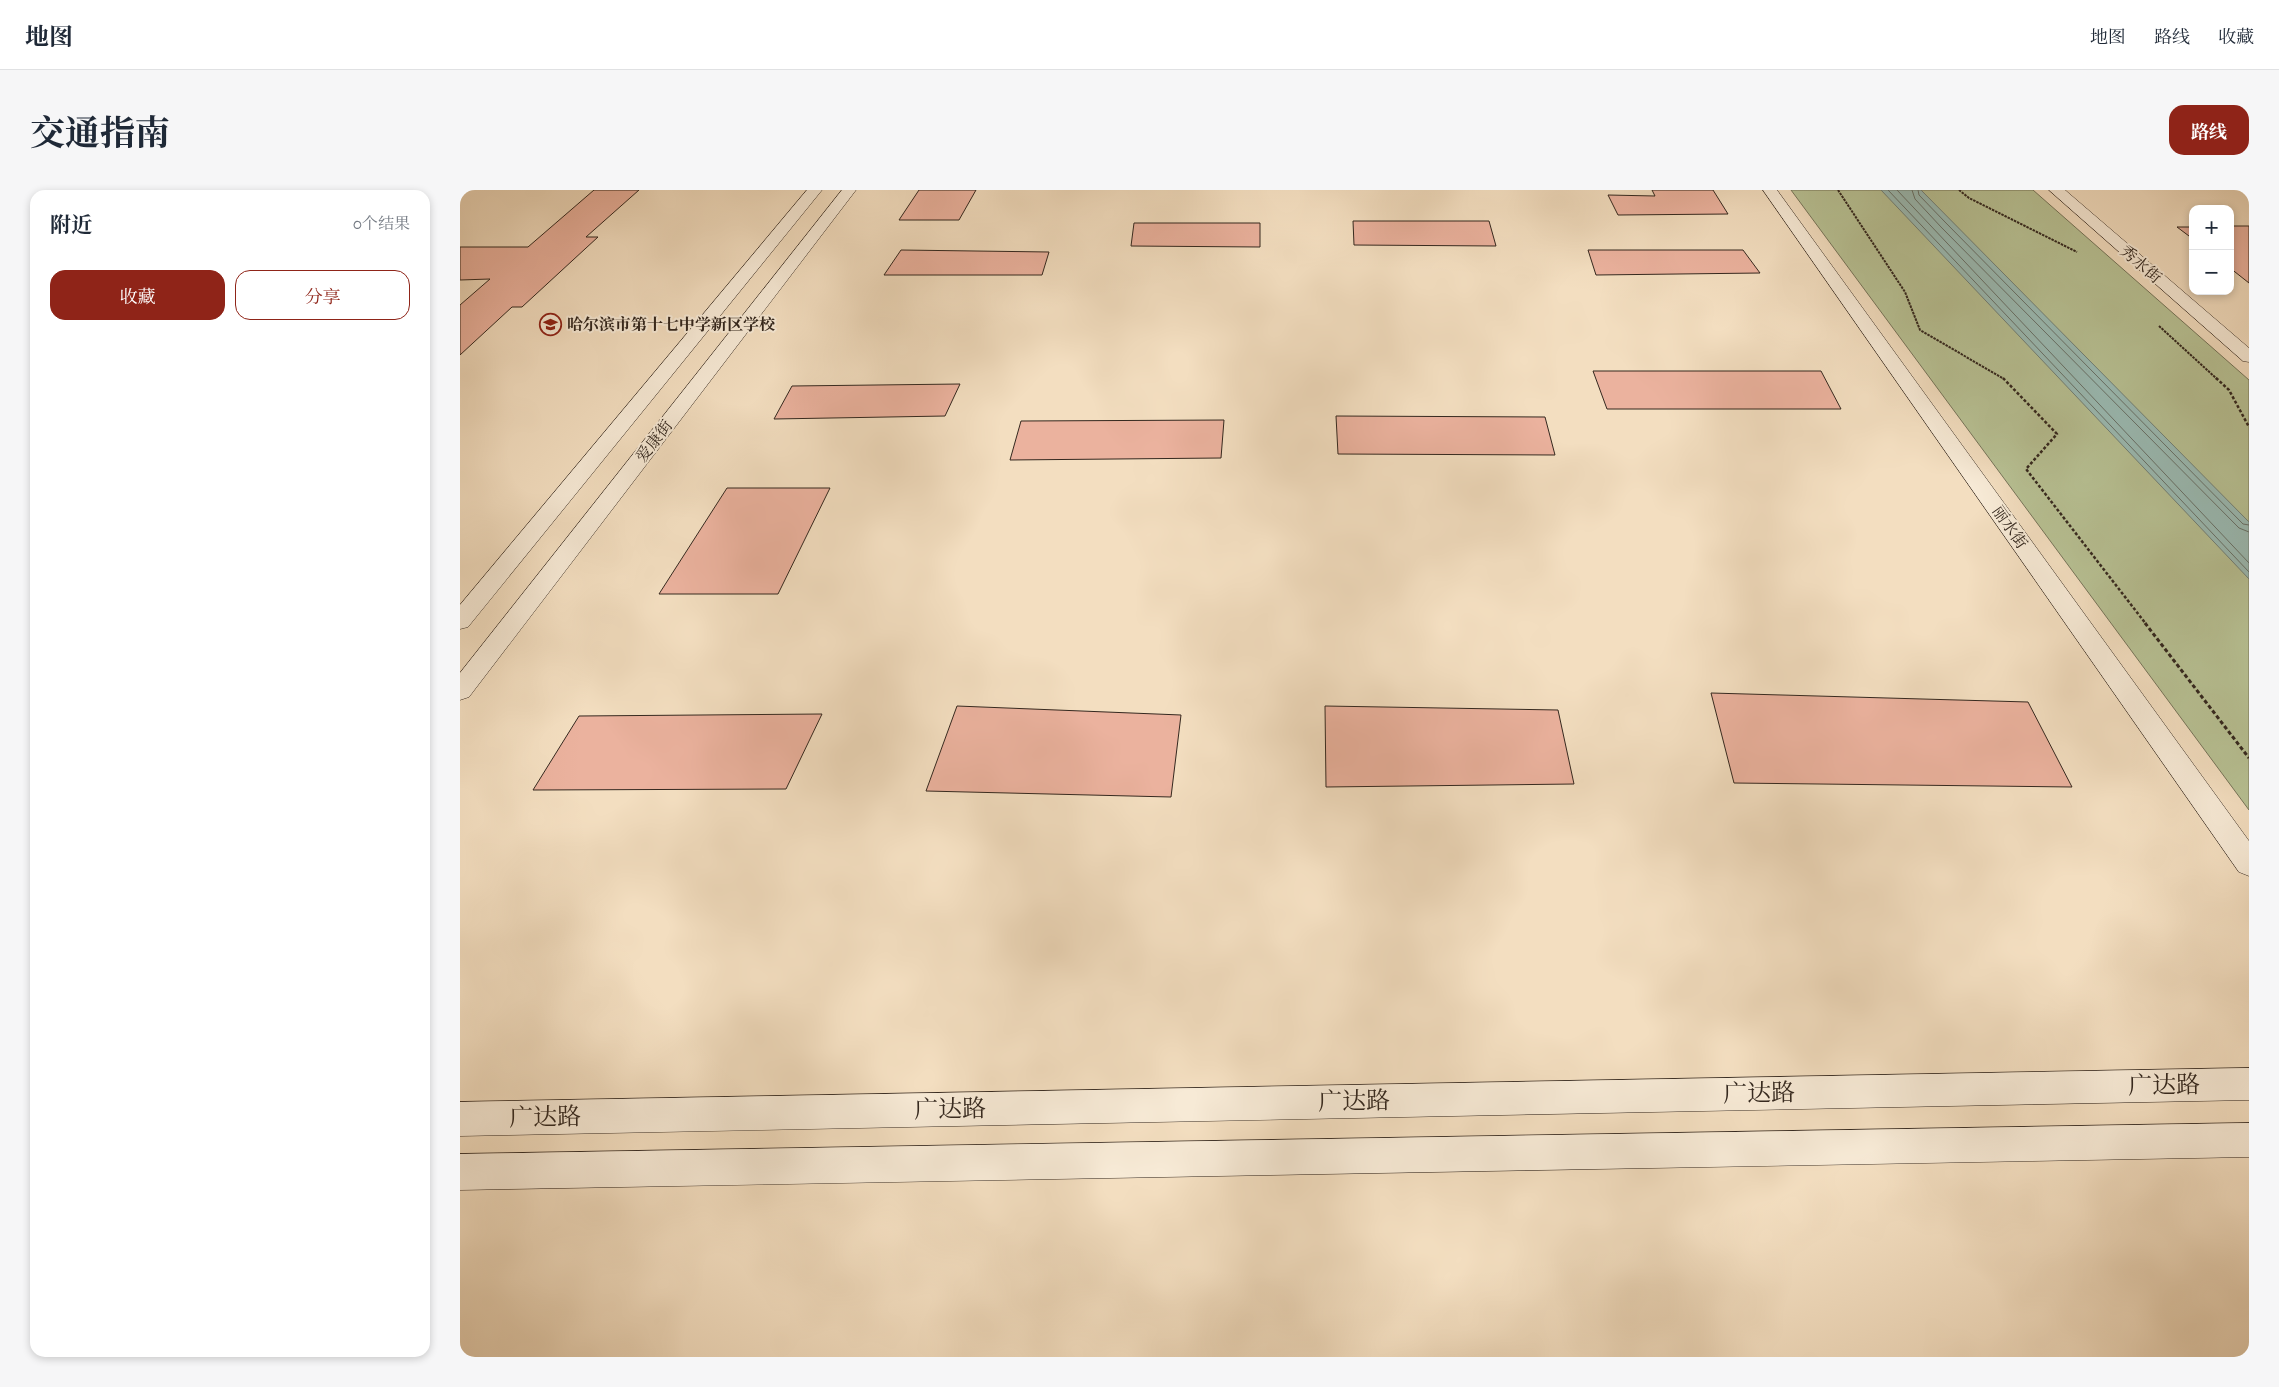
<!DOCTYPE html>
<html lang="zh">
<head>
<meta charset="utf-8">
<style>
  :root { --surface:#fff; --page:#f6f6f7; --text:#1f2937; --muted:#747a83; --line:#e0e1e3; --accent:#8f2418 }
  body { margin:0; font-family:"IM FELL Great Primer","Noto Serif SC",serif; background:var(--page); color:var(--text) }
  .controls { position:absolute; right:15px; top:15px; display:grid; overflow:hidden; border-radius:10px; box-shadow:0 2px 8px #0003 }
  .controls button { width:45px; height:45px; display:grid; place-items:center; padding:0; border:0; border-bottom:1px solid var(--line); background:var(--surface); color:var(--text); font:25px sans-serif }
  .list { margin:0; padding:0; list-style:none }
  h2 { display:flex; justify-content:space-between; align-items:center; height:65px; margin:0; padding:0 20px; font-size:21px }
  h2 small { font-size:16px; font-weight:400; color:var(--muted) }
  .actions { display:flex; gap:10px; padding:15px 20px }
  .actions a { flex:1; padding:11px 0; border:1px solid var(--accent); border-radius:15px; text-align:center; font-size:18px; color:var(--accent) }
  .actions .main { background:var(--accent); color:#fff }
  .map { position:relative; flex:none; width:1789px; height:1167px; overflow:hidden; border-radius:15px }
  header { display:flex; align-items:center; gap:30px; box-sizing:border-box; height:70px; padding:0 25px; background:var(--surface); border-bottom:1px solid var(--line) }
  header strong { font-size:24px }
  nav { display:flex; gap:28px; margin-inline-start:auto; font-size:18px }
  .intro { display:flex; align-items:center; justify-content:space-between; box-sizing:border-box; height:120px; padding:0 30px }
  h1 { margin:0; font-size:35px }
  .button { padding:12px 22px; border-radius:15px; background:var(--accent); color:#fff; font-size:18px; font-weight:700 }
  main { display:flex; gap:30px; padding:0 30px }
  aside { flex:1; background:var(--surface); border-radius:15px; box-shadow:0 2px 8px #0003 }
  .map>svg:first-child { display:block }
  .green { fill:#b8c295; stroke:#76755a }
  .water { fill:#9bbcb5; stroke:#728179 }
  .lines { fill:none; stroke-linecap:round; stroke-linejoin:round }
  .shore { stroke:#68726a; stroke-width:1 }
  .building { fill:#ebb29e; stroke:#34281f }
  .secondary-casing { stroke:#34281f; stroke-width:1 }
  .path-far2 { stroke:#34281f; stroke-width:2; stroke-dasharray:2.5 1; stroke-linecap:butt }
  .path-far1 { stroke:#34281f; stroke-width:2.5; stroke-dasharray:3 2; stroke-linecap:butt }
  .path { stroke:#34281f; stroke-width:3; stroke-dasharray:4 2.5; stroke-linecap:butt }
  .secondary { fill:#f7ead6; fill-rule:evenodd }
  .labels { text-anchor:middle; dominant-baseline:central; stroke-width:4; stroke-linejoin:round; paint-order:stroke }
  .far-street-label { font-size:16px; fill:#34281f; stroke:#f7ead6 }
  .far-poi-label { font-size:16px; font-weight:bold; fill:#34281f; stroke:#f7ead6; text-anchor:start }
  .near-street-label { font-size:24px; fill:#34281f; stroke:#f7ead6 }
</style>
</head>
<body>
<header>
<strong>地图</strong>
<nav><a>地图</a><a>路线</a><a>收藏</a></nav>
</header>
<div class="intro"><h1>交通指南</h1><a class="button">路线</a></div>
<main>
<aside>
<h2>附近<small>0个结果</small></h2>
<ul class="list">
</ul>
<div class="actions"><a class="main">收藏</a><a>分享</a></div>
</aside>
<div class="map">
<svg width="1789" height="1167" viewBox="0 0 1789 1167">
  <rect width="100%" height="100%" fill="#f3dec0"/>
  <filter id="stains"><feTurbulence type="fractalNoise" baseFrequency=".004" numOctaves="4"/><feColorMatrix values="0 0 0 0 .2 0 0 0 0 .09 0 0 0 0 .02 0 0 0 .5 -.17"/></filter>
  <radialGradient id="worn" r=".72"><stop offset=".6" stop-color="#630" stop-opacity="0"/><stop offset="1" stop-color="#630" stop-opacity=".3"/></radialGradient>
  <!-- green -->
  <path class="green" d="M1331,0H1573L1789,190V620Z"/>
  <!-- water -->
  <path class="water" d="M1421,0H1461L1789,332V389Z"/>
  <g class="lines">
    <!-- shore -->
    <g class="shore">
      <path d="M1428,0L1789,382"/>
      <path d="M1437,0L1789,373"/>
      <path d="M1452,0L1455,9L1481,37L1779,338L1789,342"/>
      <path d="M1458,0L1459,5L1485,32L1783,334L1789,335"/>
    </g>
  </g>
  <!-- building -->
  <g class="building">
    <path d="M134,0H179L126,47H138L62,117H52L0,165V115L30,89L0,90V57H68Z"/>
    <path d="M459,0H516L499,30H439Z"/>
    <path d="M1192,0H1253L1268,24L1158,25L1148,5L1195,6Z"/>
    <path d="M893,31H1029L1036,56L894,55Z"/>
    <path d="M674,33H800V57L671,56Z"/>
    <path d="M1770,36H1789V93L1770,78Z"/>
    <path d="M1717,37H1733V49Z"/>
    <path d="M441,60L589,62L582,85H424Z"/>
    <path d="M1128,60H1283L1300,83L1136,85Z"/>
    <path d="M1133,181H1361L1381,219H1147Z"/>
    <path d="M500,194L485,226L314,229L332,196Z"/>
    <path d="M876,226L1085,227L1095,265L878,264Z"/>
    <path d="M764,230L761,268L550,270L561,231Z"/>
    <path d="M267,298H370L318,404H199Z"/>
    <path d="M1251,503L1568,512L1612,597L1274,593Z"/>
    <path d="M497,516L721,525L711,607L466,601Z"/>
    <path d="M865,516L1098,520L1114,594L866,597Z"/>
    <path d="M362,524L326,599L73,600L119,526Z"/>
  </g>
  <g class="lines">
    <defs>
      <g id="secondary">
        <path d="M347,0H362L8,437L0,439V415Z"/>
        <path d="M382,0H396L9,507L0,510V483Z"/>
        <path d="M1303,0H1317L1789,651V686L1779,682Z"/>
        <path d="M1589,0H1605L1789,158V172L1783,171Z"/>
        <path d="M1789,878V910L0,946V912Z"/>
        <path d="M1789,933V967L0,1000V964Z"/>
      </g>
    </defs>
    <!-- secondary casing -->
    <use href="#secondary" class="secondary-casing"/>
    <!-- path-far2 -->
    <g class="path-far2">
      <path d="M1378,0L1445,102L1460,140L1544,189"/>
      <path d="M1499,0L1509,8L1617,62"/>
      <path d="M1699,136L1757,189"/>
    </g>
    <!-- path-far1 -->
    <g class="path-far1">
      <path d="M1543,188L1597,244L1566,279L1686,434"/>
      <path d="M1756,188L1769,200L1789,237"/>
    </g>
    <!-- path -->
    <path class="path" d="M1685,433L1789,568"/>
    <!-- secondary -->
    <use href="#secondary" class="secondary"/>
  </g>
  <!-- icons -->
  <defs>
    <symbol id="school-ring" viewBox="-11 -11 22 22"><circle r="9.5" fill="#f7ead6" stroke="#8f2418" stroke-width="1.5"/><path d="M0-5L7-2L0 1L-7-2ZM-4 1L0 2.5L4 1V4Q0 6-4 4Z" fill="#8f2418"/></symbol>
  </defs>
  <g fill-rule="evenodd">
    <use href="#school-ring" x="78" y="122" width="25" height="25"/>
  </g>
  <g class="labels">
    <!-- far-street labels -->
    <g class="far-street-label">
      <text transform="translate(1681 74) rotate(41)">秀水街</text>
      <text transform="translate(194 251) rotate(-52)">爱康街</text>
      <text transform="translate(1550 337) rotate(55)">丽水街</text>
    </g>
    <!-- far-poi labels -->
    <g class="far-poi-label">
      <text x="107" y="134">哈尔滨市第十七中学新区学校</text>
    </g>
    <!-- near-street labels -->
    <g class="near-street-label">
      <text transform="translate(1704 895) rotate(-1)">广达路</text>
      <text transform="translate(1299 903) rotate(-1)">广达路</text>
      <text transform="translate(894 911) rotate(-1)">广达路</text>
      <text transform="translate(490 919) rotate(-1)">广达路</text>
      <text transform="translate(85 927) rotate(-1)">广达路</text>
    </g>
  </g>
  <rect width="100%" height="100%" filter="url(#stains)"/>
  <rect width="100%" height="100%" fill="url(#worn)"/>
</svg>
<div class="controls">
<button>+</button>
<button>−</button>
</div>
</div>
</main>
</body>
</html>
